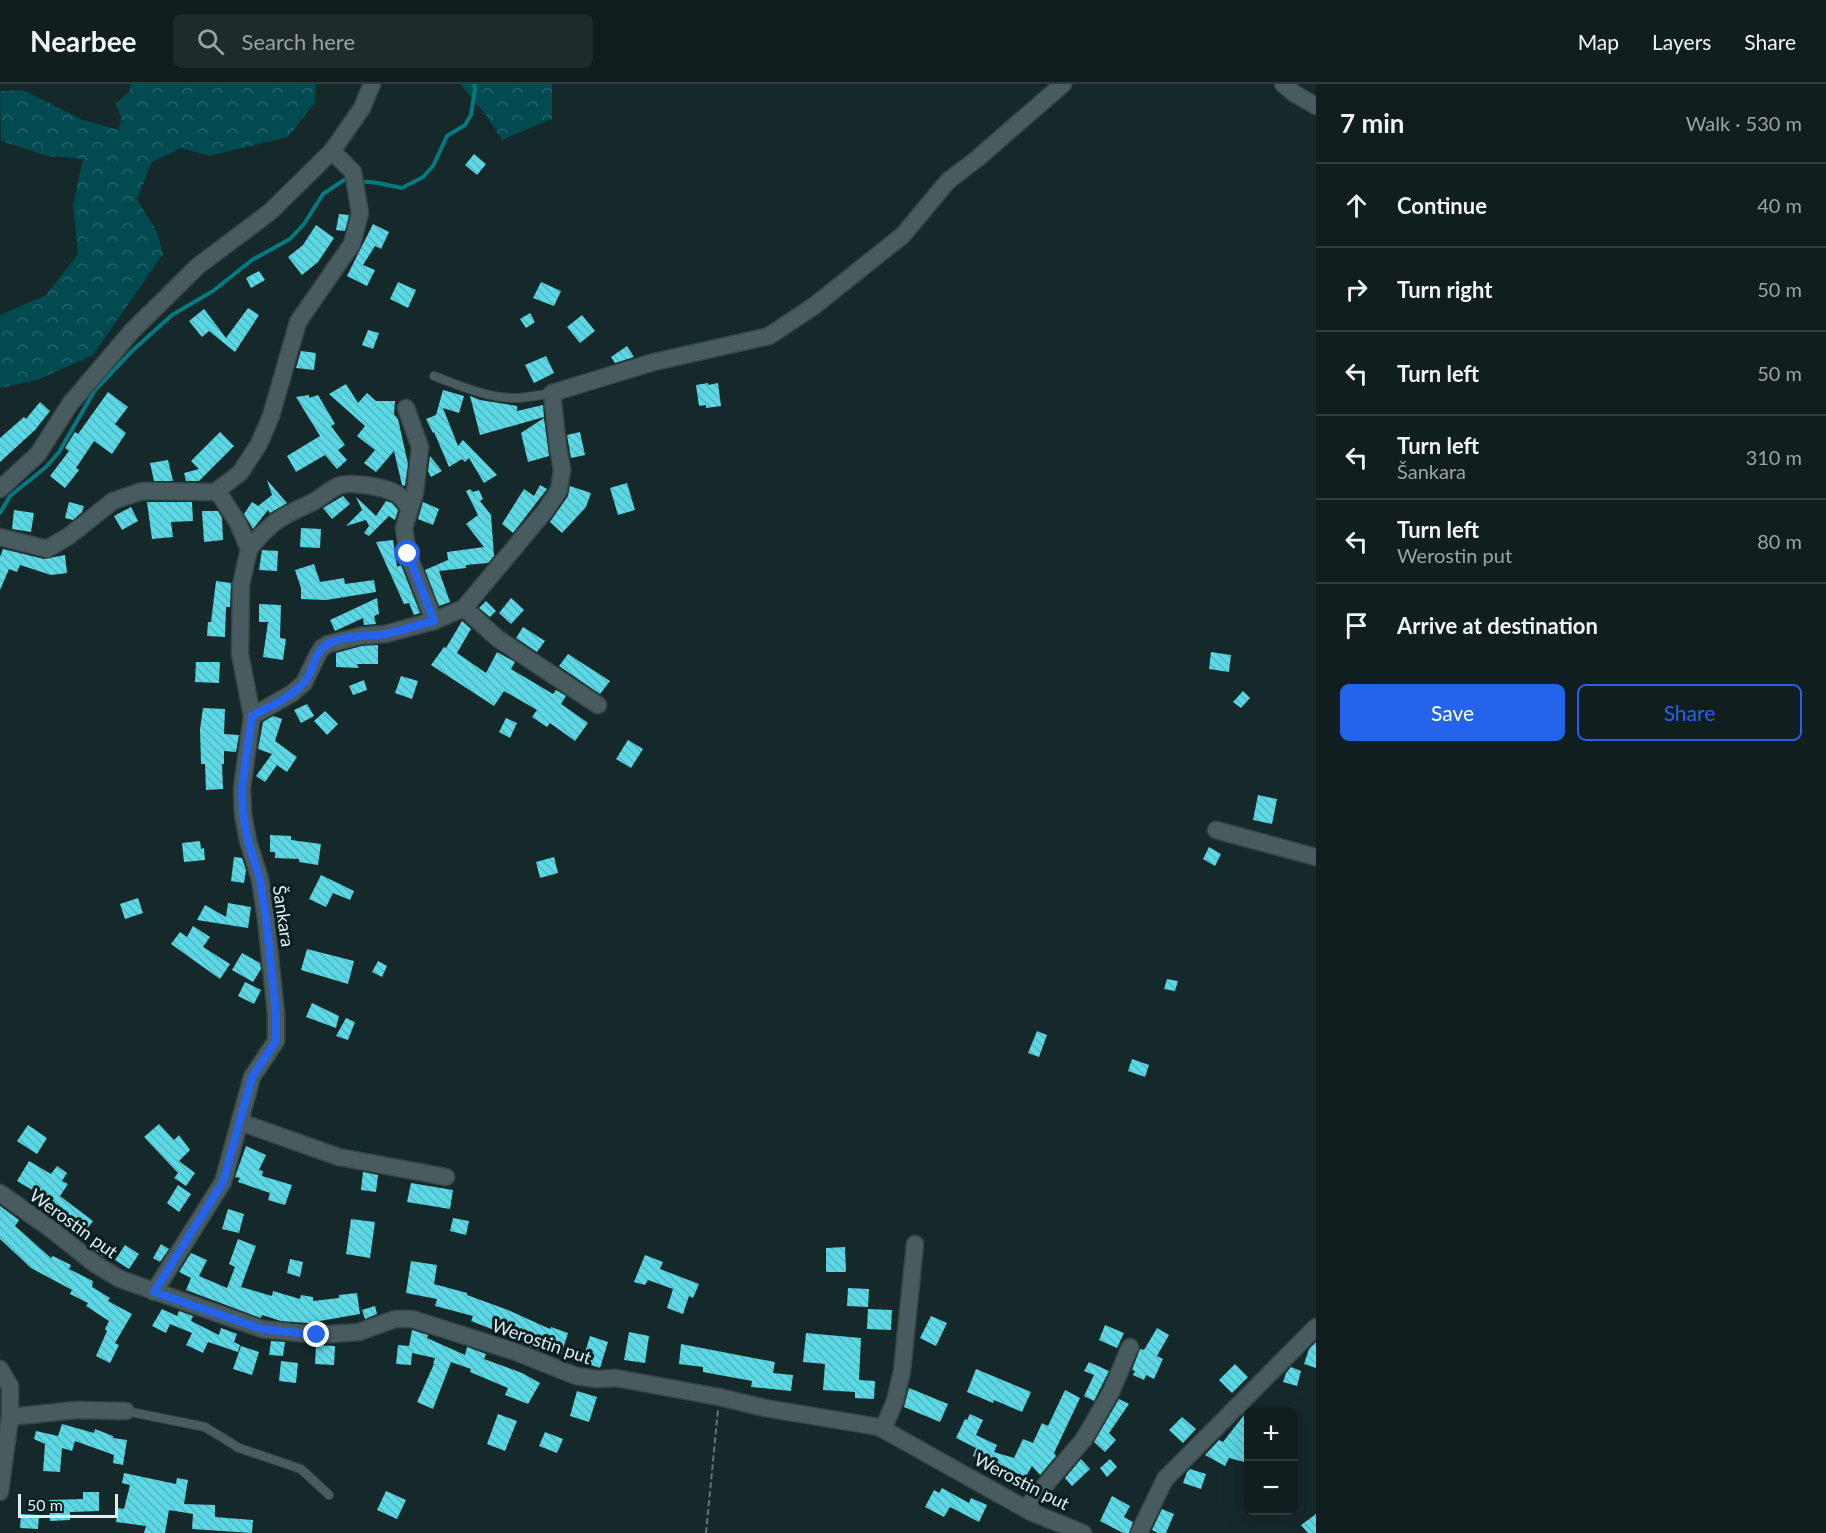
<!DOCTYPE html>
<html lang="en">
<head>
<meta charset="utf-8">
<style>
  :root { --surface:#101e20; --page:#1e2b2d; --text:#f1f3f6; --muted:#9ca2a5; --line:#303c3e; --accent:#2563eb }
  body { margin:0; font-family:Lato,sans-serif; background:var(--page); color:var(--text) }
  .controls { position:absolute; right:18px; bottom:18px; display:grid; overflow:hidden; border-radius:9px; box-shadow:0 6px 24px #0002 }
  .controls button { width:54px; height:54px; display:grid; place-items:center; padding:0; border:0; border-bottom:2px solid var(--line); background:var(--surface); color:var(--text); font:30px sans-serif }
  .scale { position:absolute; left:18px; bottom:15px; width:100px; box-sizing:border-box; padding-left:6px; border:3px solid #e2edef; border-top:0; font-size:16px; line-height:21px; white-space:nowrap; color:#e2edef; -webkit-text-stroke:4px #0b1e20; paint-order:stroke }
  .stop { position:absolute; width:18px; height:18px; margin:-14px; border:4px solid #2563eb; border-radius:50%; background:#fff }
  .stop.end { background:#2563eb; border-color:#fff; box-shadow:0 2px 6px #0008 }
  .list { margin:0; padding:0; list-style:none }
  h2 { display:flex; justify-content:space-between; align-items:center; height:78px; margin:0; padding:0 24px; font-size:26px }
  h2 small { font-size:20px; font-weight:400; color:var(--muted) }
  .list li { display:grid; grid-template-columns:39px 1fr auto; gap:18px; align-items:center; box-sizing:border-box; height:84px; padding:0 24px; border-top:2px solid var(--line) }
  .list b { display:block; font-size:22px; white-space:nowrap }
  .list p { margin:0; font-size:20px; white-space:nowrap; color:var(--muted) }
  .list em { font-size:20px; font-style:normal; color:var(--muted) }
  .actions { display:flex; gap:12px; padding:18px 24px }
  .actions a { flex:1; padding:14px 0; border:2px solid var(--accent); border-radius:9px; text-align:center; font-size:21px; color:var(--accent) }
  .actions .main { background:var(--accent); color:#fff }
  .icon { flex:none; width:33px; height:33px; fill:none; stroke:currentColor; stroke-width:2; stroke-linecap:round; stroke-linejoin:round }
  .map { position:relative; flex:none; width:1316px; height:1449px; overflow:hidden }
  header { display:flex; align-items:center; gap:36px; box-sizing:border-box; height:84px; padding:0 30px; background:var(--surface); border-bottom:2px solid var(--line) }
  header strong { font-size:28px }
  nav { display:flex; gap:33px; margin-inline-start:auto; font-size:21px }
  .search { width:420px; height:54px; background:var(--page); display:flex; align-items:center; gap:15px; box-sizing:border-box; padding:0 21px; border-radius:9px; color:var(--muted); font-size:22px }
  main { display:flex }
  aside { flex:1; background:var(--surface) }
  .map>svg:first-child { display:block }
  .forest { fill:url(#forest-crowns) }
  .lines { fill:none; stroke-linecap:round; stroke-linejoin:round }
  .stream { stroke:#047982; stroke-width:4 }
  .building { fill:url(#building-back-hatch) }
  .service-casing { stroke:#374547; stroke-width:10 }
  .minor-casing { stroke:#374547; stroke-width:19 }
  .path { stroke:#637375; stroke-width:2; stroke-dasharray:6 3; stroke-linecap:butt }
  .service { stroke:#485c5f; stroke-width:8 }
  .minor { stroke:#485c5f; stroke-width:16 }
  .route { stroke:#2563eb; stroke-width:8 }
  .labels { text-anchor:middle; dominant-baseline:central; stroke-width:6; stroke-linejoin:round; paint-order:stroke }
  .street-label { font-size:18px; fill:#e2edef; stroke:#0b1e20 }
</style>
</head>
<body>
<header>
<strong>Nearbee</strong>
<div class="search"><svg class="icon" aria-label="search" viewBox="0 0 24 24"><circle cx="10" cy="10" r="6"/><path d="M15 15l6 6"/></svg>Search here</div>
<nav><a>Map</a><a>Layers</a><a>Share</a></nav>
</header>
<main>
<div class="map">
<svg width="1316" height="1449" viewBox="0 0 1316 1449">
  <defs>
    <pattern id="forest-crowns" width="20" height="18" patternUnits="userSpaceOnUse" patternTransform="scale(1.5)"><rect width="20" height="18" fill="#004a50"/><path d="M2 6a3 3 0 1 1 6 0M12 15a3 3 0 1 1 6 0" fill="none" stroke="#25646a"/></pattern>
    <pattern id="building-back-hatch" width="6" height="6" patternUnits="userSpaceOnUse" patternTransform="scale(1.5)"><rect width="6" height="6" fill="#5bd8e5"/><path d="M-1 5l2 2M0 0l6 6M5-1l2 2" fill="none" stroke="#55b4be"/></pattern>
  </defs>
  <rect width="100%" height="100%" fill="#15282a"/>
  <!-- forest -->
  <g class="forest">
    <path d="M131,0H316L315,19L288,53L209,72L181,64L152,78L137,115L157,148L163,170L93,271L37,296L0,304V231L46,211L78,170L73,121L83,75L47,72L1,57L0,7L23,6L81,35L119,46L121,34L116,19L129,8Z"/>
    <path d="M460,0H552V35L502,56L486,31Z"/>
  </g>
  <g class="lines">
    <!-- stream -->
    <g class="stream">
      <path d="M359,97L378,99L402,104L423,93L433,82L447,52L465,41L471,31L475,5L474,0"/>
      <path d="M0,429L10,412L46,383L59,368L95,306L132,267L172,231L213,207L252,176L290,155L304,140L323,110L344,96H349"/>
    </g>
  </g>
  <!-- building -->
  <g class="building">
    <path d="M474,70L486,80L477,91L465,81Z"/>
    <path d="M339,130L349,131L345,147L336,146Z"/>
    <path d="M373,140L389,148L381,165L375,162L363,181L375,186L367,202L347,192Z"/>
    <path d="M316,141L334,154L318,178L302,191L288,173L303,161Z"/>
    <path d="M259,187L265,196L251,204L246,194Z"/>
    <path d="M398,198L416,206L408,224L390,215Z"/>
    <path d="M541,198L561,207L554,222L533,214Z"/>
    <path d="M248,224L259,231L235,268L209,247L202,253L189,237L204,225L226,254Z"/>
    <path d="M530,229L535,238L526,244L520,235Z"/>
    <path d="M582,231L595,247L580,259L567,243Z"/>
    <path d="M368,246L379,249L373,265L362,261Z"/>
    <path d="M627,262L634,273L615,279L611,273Z"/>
    <path d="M301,267L316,269L314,286L296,284Z"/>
    <path d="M546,272L554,289L534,299L525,281Z"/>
    <path d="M708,299V301L718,299L721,322L706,324V321L699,322L696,301Z"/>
    <path d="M346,300L358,319L367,309L376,317H395L394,330L398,335L408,380L405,402L402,401L394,367L376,388L364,379L375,366L357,352L365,342L329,310Z"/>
    <path d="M443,306L464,312L459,329L443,324L458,362L463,356L497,391L484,399L469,374L465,378L462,375L449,383L434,348L433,349L426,335L436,331Z"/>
    <path d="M108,308L128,323L115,340L126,349L112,370L94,357L76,384L79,386L65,404L50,392L69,367L65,364L75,348L78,350Z"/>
    <path d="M309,311V314L318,311L335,340L331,342L345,361L338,366L347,376L337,385L325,371L296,388L287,372L320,352L296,313Z"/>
    <path d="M470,312L480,316L517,322V327L543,321L544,333L480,351Z"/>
    <path d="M40,318L50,327L35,346L0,378V354L24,333L26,335Z"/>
    <path d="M544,334L549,372L528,378L521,349Z"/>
    <path d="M220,348L234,362L199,397H186L184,389L199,385L191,377Z"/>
    <path d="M580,348L585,371L571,374L567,351Z"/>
    <path d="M430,372L442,387L431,393L428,387Z"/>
    <path d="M168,376L173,397H154L150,379Z"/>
    <path d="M267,396L287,419L270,429L268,426L253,445L244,430L252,418L258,422L272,411Z"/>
    <path d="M627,399L635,426L618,431L610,404Z"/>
    <path d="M540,401L547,405L513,449L502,440L524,405L534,412Z"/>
    <path d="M570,402L591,409L586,423L562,449L550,438L568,412Z"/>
    <path d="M470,405L473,408L479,406L483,415L480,417L491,431L494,472L488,479L466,481V484L439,487L450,518L439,522L425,486L448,476L447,468L484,463L466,440L478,431L466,407Z"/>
    <path d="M343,412L350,420L332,435L323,424Z"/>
    <path d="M356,413L376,432L386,417L392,419L398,426L395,436L389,432L369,452L364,449L369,442L366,436L346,442L362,426Z"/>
    <path d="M69,418L84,422L82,428L73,436L65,434Z"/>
    <path d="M147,418H192L193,437L171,438L173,453L152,455Z"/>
    <path d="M423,418L439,425L433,441L418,435Z"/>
    <path d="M131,423L138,437L122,446L114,432Z"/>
    <path d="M14,426L34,429L31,448L12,445Z"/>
    <path d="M202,427H218L222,434L223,456L204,458Z"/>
    <path d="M301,444L321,445L320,464L300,463Z"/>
    <path d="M393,456L397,483L401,481L420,529L414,531L409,519L404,520L376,458Z"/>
    <path d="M3,465L44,475L65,471L67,489L51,491L20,481L17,488L9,485L0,506V473Z"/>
    <path d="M262,466L278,467L277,487L259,486Z"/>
    <path d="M314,480L320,498L344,494L345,500L374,496L376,508L326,516L301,515V504L295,486Z"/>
    <path d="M216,497L231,499L230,523H226L225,553L207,552L208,538H211Z"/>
    <path d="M377,514L379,530L374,532L376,540L364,541L363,534L335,547L330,536Z"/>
    <path d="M511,514L524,526L511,540L499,529Z"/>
    <path d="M486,517L496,527L490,533L479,524Z"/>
    <path d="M259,520L281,521L280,554L286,555L283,576L263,573L268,538H259Z"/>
    <path d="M462,537L471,545L457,569L486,589L497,568L515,578L511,585L553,610L556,606L566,612L561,620L588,639L575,657L550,639L547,643L532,633L537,626L504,607L494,622L431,581L444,563L446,564Z"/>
    <path d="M523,543L545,557L537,568L516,554Z"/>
    <path d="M378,561V580H357L359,584L336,583V569L362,562Z"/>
    <path d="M1211,568L1231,571L1229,588L1209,585Z"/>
    <path d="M568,570L610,597L600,610L559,582Z"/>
    <path d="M196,578H220L219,599L195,598Z"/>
    <path d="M401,592L418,597L412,615L395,609Z"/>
    <path d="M364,596L367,606L353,611L349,602Z"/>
    <path d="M1243,607L1250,614L1241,624L1233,618Z"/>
    <path d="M307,620L314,632L301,639L294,626Z"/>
    <path d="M203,624L225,625L224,650L239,651L236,668L224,667V680H222L223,705L206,706L205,680H201L200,645Z"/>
    <path d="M325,627L338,640L327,651L314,637Z"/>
    <path d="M273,632L282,635L275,657L297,673L287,688L277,681L265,698L256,692L272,670L258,665L263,638Z"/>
    <path d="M506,634L517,639L510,654L499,648Z"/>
    <path d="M628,656L643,665L631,684L616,675Z"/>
    <path d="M1258,711L1277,715L1272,740L1253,736Z"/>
    <path d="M270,751L291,752V756L321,760L318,781L299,778V775L275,774V768H270Z"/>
    <path d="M200,757L201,765L204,764L205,776L184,778L182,759Z"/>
    <path d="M1209,763L1221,770L1215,782L1203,775Z"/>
    <path d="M234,773L242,774L246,786L244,799L231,797Z"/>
    <path d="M554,773L558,789L540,794L536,778Z"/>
    <path d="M321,791L354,807L350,816L333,809L326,823L309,815Z"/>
    <path d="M138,814L143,829L125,835L120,820Z"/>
    <path d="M228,819L251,823L248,844L197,836L205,821L226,833Z"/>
    <path d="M193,842L210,853L203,863L230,880L220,895L171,860L180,848L187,853Z"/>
    <path d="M307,865L354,877L348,900L301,886Z"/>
    <path d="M242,869L260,879L261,885L253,898L232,886Z"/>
    <path d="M378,877L387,882L382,893L372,888Z"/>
    <path d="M1167,895L1178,897L1175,907L1164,905Z"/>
    <path d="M245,898L261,906L254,920L238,912Z"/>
    <path d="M312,919L339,932L336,944L306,933Z"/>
    <path d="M346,934L355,938L348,956L336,952Z"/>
    <path d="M1037,947L1047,951L1039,973L1028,969Z"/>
    <path d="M1132,975L1149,981L1145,993L1128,987Z"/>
    <path d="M159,1040L174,1056L179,1051L190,1066L179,1077L195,1089L186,1102L174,1094L178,1089L144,1053Z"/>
    <path d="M28,1041L47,1054L37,1070L17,1057Z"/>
    <path d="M246,1062L266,1071L259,1086L263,1087L262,1092L292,1101L285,1121L268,1116L270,1109L238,1098L240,1094L235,1093Z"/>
    <path d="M29,1077L51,1090L57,1082L67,1089L62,1097L68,1100L60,1112L93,1137L81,1153L56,1131L60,1126L37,1112L39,1110L17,1097Z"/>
    <path d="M363,1088L378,1091L376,1108L361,1106Z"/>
    <path d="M411,1099L453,1106L450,1125L407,1118Z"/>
    <path d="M178,1101L191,1110L179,1128L167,1119Z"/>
    <path d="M0,1122L19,1136L15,1142L51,1174L53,1172L71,1181L69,1185L93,1197L92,1203L110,1214L108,1217L132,1230L115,1259L119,1261L110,1279L96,1272L107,1247L105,1245L109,1237L86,1222L88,1219L70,1210L72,1206L31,1184L0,1155Z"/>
    <path d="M228,1125L244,1130L239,1149L222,1145Z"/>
    <path d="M453,1134L469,1137L466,1151L450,1147Z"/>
    <path d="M351,1135L375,1138L370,1174L346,1170Z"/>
    <path d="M238,1155L256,1162L241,1203L272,1212L273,1207L300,1215L301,1211L313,1213V1217L339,1214V1211L357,1209L360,1230L308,1239L281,1237L262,1231L261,1234L186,1206L191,1194L179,1188L191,1169L207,1176L199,1192L227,1204L235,1183L229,1180Z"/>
    <path d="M101,1158L110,1164L103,1173L95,1166Z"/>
    <path d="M161,1160L169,1165L160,1178L153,1174Z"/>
    <path d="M125,1161L139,1170L129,1185L115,1176Z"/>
    <path d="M845,1163L846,1188H826V1164Z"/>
    <path d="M645,1171L663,1178L660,1185L699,1200L693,1214L689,1212L683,1230L667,1224L673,1205L648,1196L645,1201L634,1198Z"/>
    <path d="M290,1175L303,1178L300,1193L287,1189Z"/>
    <path d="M411,1177L437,1181L434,1200L467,1209V1211L508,1226L550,1245L551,1243L568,1249L561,1271L539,1263L538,1266L522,1259L524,1253L496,1241L494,1246L471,1237L473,1232L435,1222L437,1215L406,1209Z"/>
    <path d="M848,1204L869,1205L868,1223L847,1222Z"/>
    <path d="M375,1222L377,1230L365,1235L362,1226Z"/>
    <path d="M162,1225L177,1232L179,1227L193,1232L191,1237L219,1251L221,1244L237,1250L234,1258L240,1261L238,1268L208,1258L203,1269L186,1261L192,1249L170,1240L166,1249L152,1242Z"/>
    <path d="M868,1225L892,1226L891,1246L867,1245Z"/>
    <path d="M931,1232L947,1239L936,1262L920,1254Z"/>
    <path d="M1105,1241L1124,1249L1117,1264L1099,1256Z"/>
    <path d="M1157,1244L1169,1251L1157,1272L1163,1275L1154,1295L1146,1291L1144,1296L1133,1291L1135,1287L1132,1286L1140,1265L1144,1266Z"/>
    <path d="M412,1246L428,1251L427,1254L465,1271L467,1263L486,1270L484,1275L522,1289L540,1299L528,1320L505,1311L508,1304L470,1288L471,1285L451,1278L433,1325L417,1318L434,1280H433L435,1274L412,1269L411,1281L396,1280L398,1261L409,1262Z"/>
    <path d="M629,1248L649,1252L645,1279L624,1276Z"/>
    <path d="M806,1249L861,1254L859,1296L875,1297L874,1315L855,1314V1308L823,1306L825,1280L803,1278Z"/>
    <path d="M590,1252L608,1258L600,1284L582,1278Z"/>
    <path d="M271,1257L285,1258L283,1272L269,1271Z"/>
    <path d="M1316,1258V1284L1304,1280L1309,1265Z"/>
    <path d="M681,1260L775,1278L773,1289L793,1291L791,1307L751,1303L752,1297L703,1288V1283L679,1280Z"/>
    <path d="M316,1261L335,1262L334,1281L315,1280Z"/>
    <path d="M241,1262L259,1268L252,1291L233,1285Z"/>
    <path d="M281,1277L298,1279L296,1299L279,1297Z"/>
    <path d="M1089,1278L1109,1287L1094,1317L1084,1312L1094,1291L1084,1287Z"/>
    <path d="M1235,1280L1248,1293L1232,1309L1219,1296Z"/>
    <path d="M1291,1283L1301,1287L1297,1302L1283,1298L1286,1289Z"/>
    <path d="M976,1285L1031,1308L1022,1328L994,1316L993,1319L967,1308Z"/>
    <path d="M909,1304L948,1320L940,1338L904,1323Z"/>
    <path d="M1065,1306L1080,1314L1054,1369L1056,1372L1040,1391L1032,1382L1025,1394L1011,1386L988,1379L973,1372L976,1364L956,1354L965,1335L967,1336L970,1330L983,1336L976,1351L997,1361L994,1368L1014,1374L1023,1355L1033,1359L1042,1339L1048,1342Z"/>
    <path d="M577,1307L597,1313L589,1338L570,1332Z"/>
    <path d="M1119,1315L1129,1320L1109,1349L1116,1356L1105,1368L1094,1358Z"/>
    <path d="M1248,1326V1379L1229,1374L1225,1382L1205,1371L1219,1356L1223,1358Z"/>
    <path d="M498,1330L517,1337L505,1367L487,1360Z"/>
    <path d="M1182,1333L1196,1345L1183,1359L1169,1346Z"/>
    <path d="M62,1340L94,1349L95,1345L113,1352V1354L127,1356L123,1381L113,1379L114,1371L75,1357L72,1367L62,1364L60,1388L43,1387L45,1360L34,1355L36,1347L58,1352Z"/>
    <path d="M545,1348L563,1355L557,1369L539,1362Z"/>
    <path d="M1081,1375L1090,1385L1072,1402L1065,1394Z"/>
    <path d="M1110,1375L1117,1383L1107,1393L1100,1384Z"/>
    <path d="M1190,1385L1206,1390L1201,1405L1183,1399L1187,1388Z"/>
    <path d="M124,1389L176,1400L177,1394L188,1396L184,1420L215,1421V1433L253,1436L252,1449L192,1445L193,1430L169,1426L165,1449H144L146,1442L116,1438L118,1424L124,1425L130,1401L122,1399Z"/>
    <path d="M942,1404L969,1419L971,1414L987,1421L979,1438L950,1423L944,1433L925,1423L934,1406L939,1409Z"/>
    <path d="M386,1407L406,1416L397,1435L377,1426Z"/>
    <path d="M83,1408H99V1427L70,1428V1436L50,1437L49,1416L83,1415Z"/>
    <path d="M1112,1412L1130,1422L1124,1433L1133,1438L1129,1449H1123L1100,1437Z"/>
    <path d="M1162,1425L1174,1430L1166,1449H1158L1152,1446Z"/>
    <path d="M21,1430L39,1431L38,1445L20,1444Z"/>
    <path d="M1316,1430V1449H1308L1301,1441Z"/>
  </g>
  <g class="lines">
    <defs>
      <g id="service">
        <path d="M434,292C461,302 489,315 519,314C530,313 541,311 552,309"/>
        <path d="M126,1327L205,1343L239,1364L301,1385L329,1411"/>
      </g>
      <g id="minor">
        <path d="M1283,0L1295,10L1316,22"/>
        <path d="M406,324L420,363L415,409L410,424"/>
        <path d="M0,405L38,370L70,320L132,247L198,182L270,128L332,67L362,24L372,0"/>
        <path d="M0,453L47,465L69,452L113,417L142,407L215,408L240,389L259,360L271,332L298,238L352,160L360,129L353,88L332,67"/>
        <path d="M249,465C271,438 280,433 311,419C321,414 329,406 338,402C350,397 386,403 397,410C402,413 406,420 410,424L404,444L408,470L434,537"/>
        <path d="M464,524L497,554L598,621"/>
        <path d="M252,632L291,610L304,599L317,572L322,564L328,560L360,552L385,550L434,537L464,524L545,427L559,406L562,385L558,363L552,309L654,278L769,252L814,222L903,151L948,97L978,74L1063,0"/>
        <path d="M1216,746L1316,773"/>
        <path d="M240,1038L339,1073L446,1093"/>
        <path d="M0,1109L51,1145L95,1180L120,1195L262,1245L317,1251L359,1248L395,1235H412L516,1268L576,1292L596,1295L616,1294L719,1313L765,1324L879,1343L1031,1428L1083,1449"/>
        <path d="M154,1208L223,1098L252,993L276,957V930L266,835L260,795L248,757L243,730L242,704L252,632L240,570L241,501L249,465L238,439L220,411L215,408"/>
        <path d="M0,1285L10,1302V1333L0,1408"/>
        <path d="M10,1333L76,1326L126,1327"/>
        <path d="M883,1345L895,1317L902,1287L915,1160"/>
        <path d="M1026,1424L1084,1355L1111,1308L1130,1263"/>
        <path d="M1139,1449L1165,1395L1316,1243"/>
      </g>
    </defs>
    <!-- service casing -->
    <use href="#service" class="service-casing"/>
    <!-- minor casing -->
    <use href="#minor" class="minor-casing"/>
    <!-- path -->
    <path class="path" d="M706,1449L718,1326"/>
    <!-- service -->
    <use href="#service" class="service"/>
    <!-- minor -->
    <use href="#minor" class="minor"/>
  </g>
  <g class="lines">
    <!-- route -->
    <path class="route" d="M317,1251L262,1245L154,1208L223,1098L252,993L276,957V930L266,835L260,795L248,757L243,730L242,704L252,632C269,623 289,614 303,600C313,590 313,570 326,561C342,551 366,553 385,550C401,547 417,541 434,537L408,470"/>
  </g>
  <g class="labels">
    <!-- street labels -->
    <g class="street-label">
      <text transform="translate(284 832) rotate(82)">Šankara</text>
      <text transform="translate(74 1139) rotate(36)">Werostin put</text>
      <text transform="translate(542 1257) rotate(19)">Werostin put</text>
      <text transform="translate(1022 1397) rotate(27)">Werostin put</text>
    </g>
  </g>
</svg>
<div class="controls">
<button>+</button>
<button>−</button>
</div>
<div class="scale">50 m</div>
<div class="stop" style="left:408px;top:470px"></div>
<div class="stop end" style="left:317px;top:1251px"></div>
</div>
<aside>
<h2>7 min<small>Walk · 530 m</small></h2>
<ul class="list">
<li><svg class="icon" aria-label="ahead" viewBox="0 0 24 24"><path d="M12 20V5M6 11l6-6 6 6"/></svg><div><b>Continue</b></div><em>40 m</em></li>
<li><svg class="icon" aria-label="right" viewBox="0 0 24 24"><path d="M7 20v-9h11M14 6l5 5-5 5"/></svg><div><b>Turn right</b></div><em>50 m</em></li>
<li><svg class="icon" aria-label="left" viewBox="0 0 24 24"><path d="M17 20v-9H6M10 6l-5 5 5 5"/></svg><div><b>Turn left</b></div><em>50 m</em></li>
<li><svg class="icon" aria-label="left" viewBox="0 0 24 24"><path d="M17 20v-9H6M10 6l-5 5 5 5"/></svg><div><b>Turn left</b><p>Šankara</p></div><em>310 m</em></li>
<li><svg class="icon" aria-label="left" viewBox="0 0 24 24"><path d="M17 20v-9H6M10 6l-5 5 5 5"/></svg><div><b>Turn left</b><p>Werostin put</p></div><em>80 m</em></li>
<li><svg class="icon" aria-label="arrive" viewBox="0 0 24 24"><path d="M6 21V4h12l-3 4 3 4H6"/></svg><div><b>Arrive at destination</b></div></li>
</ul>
<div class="actions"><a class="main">Save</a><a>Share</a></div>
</aside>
</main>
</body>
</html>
